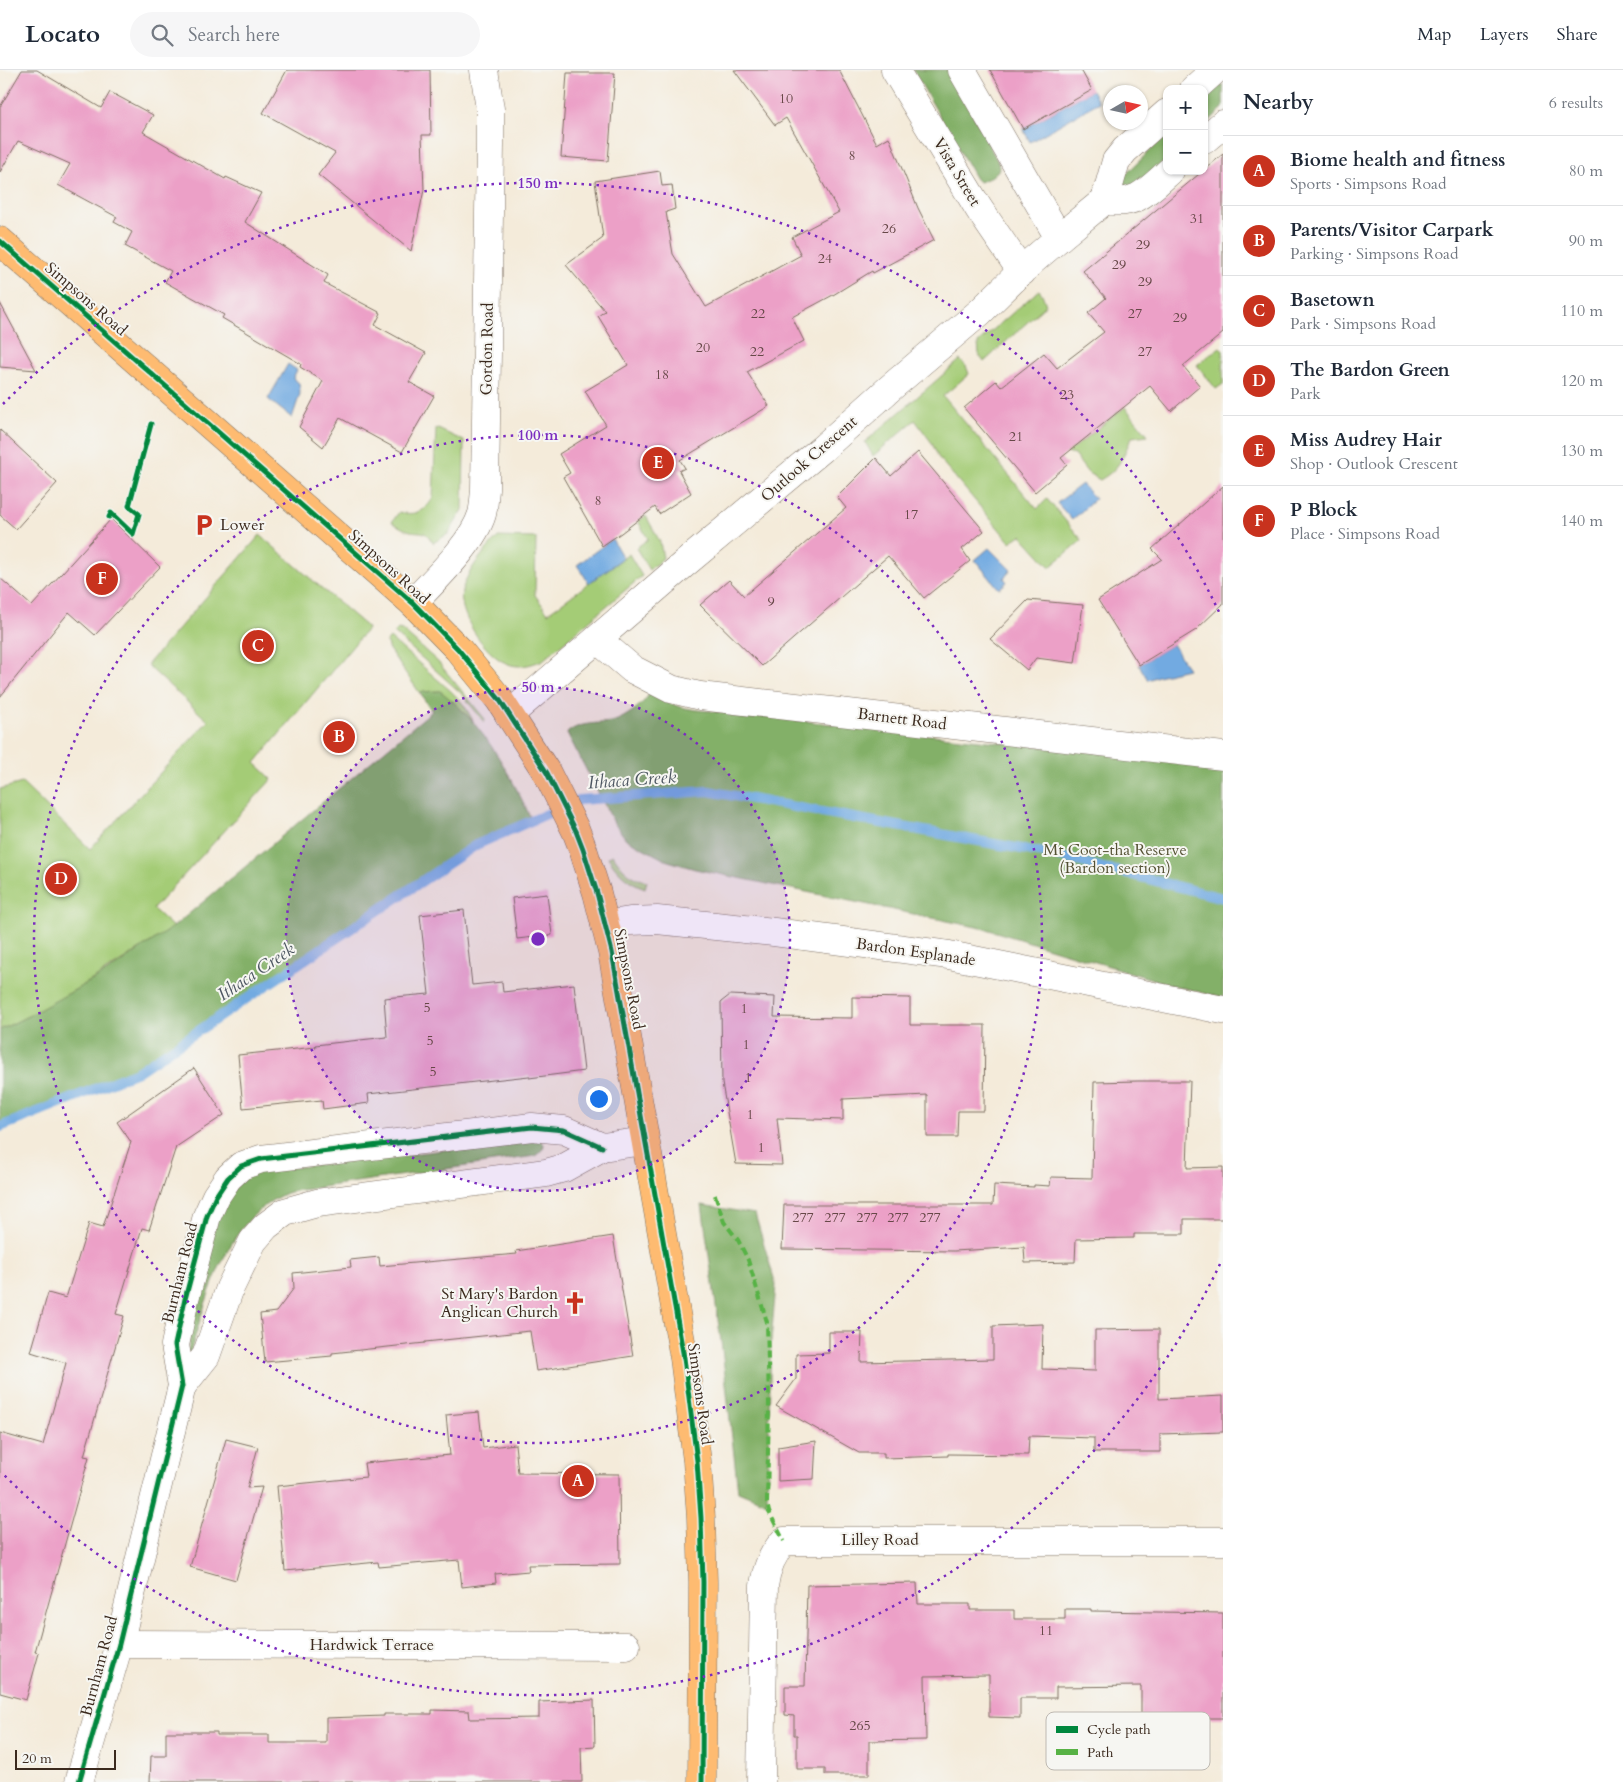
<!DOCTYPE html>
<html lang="en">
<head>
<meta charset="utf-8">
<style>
  :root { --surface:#fff; --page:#f6f6f7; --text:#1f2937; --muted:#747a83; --line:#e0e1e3; --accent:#c8321e }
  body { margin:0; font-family:Cardo,serif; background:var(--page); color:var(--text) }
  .controls { position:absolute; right:15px; top:15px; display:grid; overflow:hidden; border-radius:10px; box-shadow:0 1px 4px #0004 }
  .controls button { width:45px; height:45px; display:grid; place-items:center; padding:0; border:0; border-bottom:1px solid var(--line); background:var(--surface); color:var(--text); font:25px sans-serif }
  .compass { position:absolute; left:1103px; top:15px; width:45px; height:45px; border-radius:50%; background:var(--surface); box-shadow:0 1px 4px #0004; rotate:81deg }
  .scale { position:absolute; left:15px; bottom:12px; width:101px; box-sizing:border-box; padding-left:5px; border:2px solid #3b2a1e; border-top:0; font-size:14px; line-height:18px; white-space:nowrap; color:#3b2a1e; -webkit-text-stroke:4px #f6f6f2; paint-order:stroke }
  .you { position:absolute; left:598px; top:1028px; width:18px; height:18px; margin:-12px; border:4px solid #fff; border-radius:50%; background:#1a73e8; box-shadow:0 0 0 8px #1a73e833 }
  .badge { display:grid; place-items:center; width:32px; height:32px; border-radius:50%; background:var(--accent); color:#fff; font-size:16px; font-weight:700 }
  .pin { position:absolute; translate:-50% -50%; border:2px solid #fff; box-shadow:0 1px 5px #0006 }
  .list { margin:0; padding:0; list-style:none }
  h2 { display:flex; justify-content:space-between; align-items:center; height:65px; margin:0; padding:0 20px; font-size:21px }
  h2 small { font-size:16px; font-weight:400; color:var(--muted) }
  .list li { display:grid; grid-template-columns:32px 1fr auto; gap:15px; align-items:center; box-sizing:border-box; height:70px; padding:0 20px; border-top:1px solid var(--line) }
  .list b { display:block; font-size:19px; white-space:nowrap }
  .list p { margin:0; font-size:16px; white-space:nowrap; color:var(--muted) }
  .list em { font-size:16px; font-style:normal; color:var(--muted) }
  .icon { flex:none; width:28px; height:28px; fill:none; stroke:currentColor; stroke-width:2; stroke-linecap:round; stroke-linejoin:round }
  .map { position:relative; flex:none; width:1223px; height:1712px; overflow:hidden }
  header { display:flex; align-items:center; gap:30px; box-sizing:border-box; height:70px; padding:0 25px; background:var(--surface); border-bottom:1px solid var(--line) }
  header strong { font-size:24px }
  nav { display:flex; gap:28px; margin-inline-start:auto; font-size:18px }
  .search { width:350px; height:45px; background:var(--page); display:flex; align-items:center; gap:12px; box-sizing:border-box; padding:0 18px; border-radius:28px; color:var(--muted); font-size:19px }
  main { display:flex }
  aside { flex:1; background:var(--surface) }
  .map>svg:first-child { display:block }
  .green { fill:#a4cc76; stroke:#707b4a }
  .forest { fill:#83b067; stroke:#5f6d42 }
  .water { fill:#72aae1; stroke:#566a80 }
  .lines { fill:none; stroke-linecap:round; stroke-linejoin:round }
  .stream { stroke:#72aae1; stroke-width:10 }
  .building { fill:#eca0c7 }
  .minor-casing { stroke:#7c6e60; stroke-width:29 }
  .major-casing { stroke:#7c6e60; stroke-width:29 }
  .minor { stroke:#fff; stroke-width:28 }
  .major { stroke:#febb71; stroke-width:28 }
  .quiet { stroke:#57b245; stroke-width:4; stroke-dasharray:8 4; stroke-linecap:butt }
  .cycleway-casing { stroke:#f6f6f2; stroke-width:8 }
  .cycleway { stroke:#00873e; stroke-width:5 }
  .ring { fill:none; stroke:#7b2cbf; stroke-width:2.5; stroke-dasharray:2.5 5 }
  .labels { text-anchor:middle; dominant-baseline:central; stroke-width:4; stroke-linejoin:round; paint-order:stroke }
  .number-label { font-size:14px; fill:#674848 }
  .street-label { font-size:16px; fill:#3b2a1e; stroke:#f6f6f2 }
  .poi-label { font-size:16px; fill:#3b2a1e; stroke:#f6f6f2; text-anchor:start }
  .park-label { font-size:16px; fill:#555234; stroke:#f6f6f2 }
  .water-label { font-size:18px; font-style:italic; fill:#4e5762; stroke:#f6f6f2 }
  .key { fill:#f6f6f2; stroke:#beb9b2; stroke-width:1 }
  .key-label { font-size:14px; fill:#3b2a1e }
  .centre { fill:#7b2cbf; stroke:#f6f6f2; stroke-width:2.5 }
  .ring-label { font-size:15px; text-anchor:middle; font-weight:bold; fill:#7b2cbf; stroke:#f6f6f2; stroke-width:4; stroke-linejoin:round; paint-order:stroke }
</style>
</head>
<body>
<header>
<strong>Locato</strong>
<div class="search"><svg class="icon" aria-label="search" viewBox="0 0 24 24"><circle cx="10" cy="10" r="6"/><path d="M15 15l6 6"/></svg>Search here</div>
<nav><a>Map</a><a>Layers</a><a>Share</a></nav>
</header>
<main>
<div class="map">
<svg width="1223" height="1712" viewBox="0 0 1223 1712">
  <rect width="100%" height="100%" fill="#f6f6f2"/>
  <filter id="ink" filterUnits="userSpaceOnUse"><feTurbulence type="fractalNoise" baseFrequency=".02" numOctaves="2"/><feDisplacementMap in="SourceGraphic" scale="10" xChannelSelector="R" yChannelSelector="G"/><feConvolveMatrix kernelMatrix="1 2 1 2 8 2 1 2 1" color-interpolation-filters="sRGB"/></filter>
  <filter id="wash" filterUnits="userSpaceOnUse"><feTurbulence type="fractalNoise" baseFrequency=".0096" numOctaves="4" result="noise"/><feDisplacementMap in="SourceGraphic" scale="20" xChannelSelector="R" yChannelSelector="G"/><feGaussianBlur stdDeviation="1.12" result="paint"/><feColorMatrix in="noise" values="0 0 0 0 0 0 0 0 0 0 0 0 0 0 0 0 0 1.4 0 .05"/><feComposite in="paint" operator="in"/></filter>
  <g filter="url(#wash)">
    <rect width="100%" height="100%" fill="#f4ebda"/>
    <!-- green -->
    <g class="green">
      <path d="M1039,220L1042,224L1046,235L984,292L979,285L978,273Z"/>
      <path d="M1220,277L1223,281V314L1216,319L1197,295Z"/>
      <path d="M960,290L966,296L969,304L943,326L1037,439L1047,429L1082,470L1050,497L1021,465L1010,472L938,387L932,373L915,350L873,386L865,372Z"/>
      <path d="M1125,337L1148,365L1132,367C1122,387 1121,398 1100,410L1088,403L1074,385L1067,383Z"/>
      <path d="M436,358L464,371L463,440L448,464L433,473C425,460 424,463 410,461C403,459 398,456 392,452L399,442C415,446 425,442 433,428Z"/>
      <path d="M646,446L660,472L663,488L649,500L636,478L648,469L638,451Z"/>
      <path d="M260,465L368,558L255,693L272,709L153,839L173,857C117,895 61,931 0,960V719L22,713L90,779L208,651L147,595Z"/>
      <path d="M498,467L536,468L535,525L548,543L629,484L642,506L543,590C531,595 518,599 506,593C485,585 457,543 462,521C467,500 484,482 498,467Z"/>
      <path d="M398,559L402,560L438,592L485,649L484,652L461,623L394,563Z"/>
      <path d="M390,568L452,622L464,635L474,652L440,621L419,622L388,578L387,571Z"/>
      <path d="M613,785C622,799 630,808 647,811L645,818C628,812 618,803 608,787Z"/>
    </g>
    <!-- forest -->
    <g class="forest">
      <path d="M913,0H949L998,92L999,99C995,105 987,110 979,112L976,109Z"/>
      <path d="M1223,14V38L1204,56V29Z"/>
      <path d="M1167,64V90L1121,124V109Z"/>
      <path d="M440,621C483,653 510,703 532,751L476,775L137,1002L0,1057V960L30,945L107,902L173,857L432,641L419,622Z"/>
      <path d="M650,622C670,636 687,640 711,641L1210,695L1223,700V928L1172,915L986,859L695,799L665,790L626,769L614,753L567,663C579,652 596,654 611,652C623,650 646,633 650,622Z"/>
      <path d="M539,1069L544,1074L543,1080L535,1086L315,1118C305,1120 291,1120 282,1125C223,1154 205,1234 188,1291L186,1290L199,1219L220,1137L247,1103Z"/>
      <path d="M702,1135L755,1144L776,1215L771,1271L767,1433L738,1421L722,1279Z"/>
    </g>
    <!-- water -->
    <g class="water">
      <path d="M1092,20L1099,32L1030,72L1023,59Z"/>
      <path d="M288,294L297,300L293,308L299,313L300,324L292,348L268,329Z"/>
      <path d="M1082,414L1095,429L1072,450L1057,433Z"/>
      <path d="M612,469L623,488L589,513L577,495Z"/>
      <path d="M989,478L1011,500L1004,508L1007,512L999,519L975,490Z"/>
      <path d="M1173,574L1188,599L1158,606L1148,610L1139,595Z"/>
    </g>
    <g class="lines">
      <!-- stream -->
      <path class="stream" d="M0,1057L137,1002L476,775L579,730L708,721L1049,784L1223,828"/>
    </g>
    <g id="blocks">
      <!-- building -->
      <g class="building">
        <path d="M22,0H37L101,38L110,22L153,45L143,62L225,109L226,107L261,123L245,152L328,205L324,213L381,243L375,255L426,283L409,312L434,326L402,382L340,348L323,377L299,357L323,311L300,297L301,294L222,248L224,245L165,212L171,201L125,176L132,162L114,152L117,147L58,115L70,94L18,71L0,102V37Z"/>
        <path d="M287,0H430L431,65H422L424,120L411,181L318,105L335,83L263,43Z"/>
        <path d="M734,0H839L877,74L889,67L918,138L934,170L873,203L872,201L833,225L792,247L804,271L747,302L769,336L680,390L685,398L679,401L691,423L659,444L655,437L621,463L602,476L563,407L570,403L559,384L606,355L585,321L628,295L598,246L605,241L566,195L603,168L595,111L660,101L662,116L672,115L675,139L666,142L673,184L706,237L801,185L792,167L839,142L786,48L775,55Z"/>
        <path d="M990,0H1081L1092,20L1023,59Z"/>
        <path d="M567,3H615L608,91L561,87Z"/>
        <path d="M1223,84V263L1183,296L1200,316L1171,341L1150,316L1061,388L1067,395L1035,422L964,338L996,311L1001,317L1044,283L1057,298L1104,262L1088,243L1106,228L1083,201Z"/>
        <path d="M0,233L36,300L0,297Z"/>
        <path d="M0,360L57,413L16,459L0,445Z"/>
        <path d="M918,382L984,461L962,479L970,491L924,528L888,486L762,596L700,535L729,510L744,526L846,438L837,427L876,388L891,406Z"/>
        <path d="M1223,416V534L1196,560L1139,595L1098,530L1162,489L1152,479Z"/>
        <path d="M111,449L160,497L95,565L69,542L0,627V508L32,536Z"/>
        <path d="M1028,530L1083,535L1075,593L1036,588L1027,600L990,569Z"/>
        <path d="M547,824L552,865L517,869L512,828Z"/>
        <path d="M464,840L472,915L502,912L503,922L574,914L584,1001L529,1008V1006L368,1024L369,1033L323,1039L322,1030L243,1038L238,985L316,977L315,975L387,967L384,928L429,924L420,845Z"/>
        <path d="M730,925L775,927L774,947L852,948V927L910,928V955H985L984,1041H958L957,1067H927V1025L843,1029V1050L777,1048L782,1095L736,1094L722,1013L721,932Z"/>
        <path d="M194,998L224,1045L176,1077L149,1160L142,1158L116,1244L124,1246L84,1386L89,1387L35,1582L39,1583L26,1630L0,1623V1363L43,1375L66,1293L31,1282L48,1223L66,1228L89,1153L103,1157L131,1072L117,1052Z"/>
        <path d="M1138,1011H1190L1187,1098L1223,1097V1149H1184V1164H1134V1168L1076,1169L1075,1192L1025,1193L1024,1177L954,1181L782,1179L784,1135H993L994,1115L1034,1117V1115L1050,1116L1051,1107L1092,1108L1094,1012Z"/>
        <path d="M613,1166L633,1286L536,1301L530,1261L425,1272V1273L332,1283V1286L265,1292L260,1244L276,1242L294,1218L293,1203L351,1197L350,1190L379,1187L380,1196L517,1184L516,1181Z"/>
        <path d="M1043,1254L1042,1299L1095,1301V1260L1159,1259V1329L1223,1326V1362L1160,1364V1382H1094V1368L1029,1366L1028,1385L948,1384V1386L884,1388V1383H859L776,1336L796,1309V1284L829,1283V1262H862L861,1292L993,1289V1256Z"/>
        <path d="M479,1342L483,1378L515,1374L518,1403L619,1404L620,1494L528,1495L529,1501L495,1504L496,1513L462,1517L459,1490L379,1497L378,1492L285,1501L277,1416L366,1407L364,1393L450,1385L446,1345Z"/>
        <path d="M226,1369L258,1377L247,1418L262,1417L236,1510L190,1497Z"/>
        <path d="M816,1371L814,1409L778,1411V1377Z"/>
        <path d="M917,1513L918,1534H970V1540H1014V1549H1065V1539H1091V1541L1223,1543V1648H1141V1616L1056,1617V1628H1020V1648L989,1647V1605L925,1606L926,1670L869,1671V1705H825V1699H797V1665H794V1646L785,1645V1616H805L807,1515Z"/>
        <path d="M594,1630L595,1676L581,1677L582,1712H150L151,1686H166V1662H217V1665H269V1673H326V1648L384,1646V1644H432V1640L469,1641L470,1649L539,1648V1632Z"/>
      </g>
    </g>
  </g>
  <g filter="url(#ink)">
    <use href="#blocks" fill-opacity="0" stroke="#7c6e60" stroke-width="1"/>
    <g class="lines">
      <defs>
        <g id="minor">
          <path d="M895,0L979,139L1022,202"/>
          <path d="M962,0L1059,168"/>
          <path d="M1194,19L1215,0"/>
          <path d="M1204,70L1223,54"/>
          <path d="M1105,130C1135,137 1149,120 1170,101"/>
          <path d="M413,533C434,510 473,474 482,444C484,436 484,428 485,420L490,74V39L484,0"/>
          <path d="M598,570L632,599L671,619L700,626L1223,686"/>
          <path d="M509,645L683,495L822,379L889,319L980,242L1031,192L1059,168L1105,130L1116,91L1125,80L1167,43"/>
          <path d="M605,855L630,851L657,850L774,862L949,885L1223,940"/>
          <path d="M182,1316L206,1286L230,1218L253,1171L266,1156L285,1142L317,1133L546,1103L564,1098L602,1077L645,1071"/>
          <path d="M119,1574L626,1576"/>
          <path d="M79,1712L119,1574L182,1316L175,1275L185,1229L207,1146L216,1126L228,1108L241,1096L261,1089L532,1057L564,1060L602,1077"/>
          <path d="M761,1712L764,1516C766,1500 773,1483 784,1471H1223"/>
        </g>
        <path id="major" d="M0,171L413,533L458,579L499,629L547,703L576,761L583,779L597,823L612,882L684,1288L697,1391L701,1448L703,1512L702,1712"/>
      </defs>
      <!-- minor casing -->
      <use href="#minor" class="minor-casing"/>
      <!-- major casing -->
      <use href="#major" class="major-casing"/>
      <!-- minor -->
      <use href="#minor" class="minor"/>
      <!-- major -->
      <use href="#major" class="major"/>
      <!-- quiet -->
      <path class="quiet" d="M715,1125L724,1152L738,1170L748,1190L767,1252L769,1332L767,1433L769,1442L784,1471"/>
      <defs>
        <g id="cycleway">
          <path d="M0,171L413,533L458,579L499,629L547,703L576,761L583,779L597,823L612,882L684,1288L697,1391L701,1448L703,1512L702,1712"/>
          <path d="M109,447L111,443L133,464L139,444L129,436L151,354"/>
          <path d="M79,1712L119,1574L182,1316L175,1275L185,1229L207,1146L216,1126L228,1108L241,1096L261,1089L532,1057L564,1060L602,1077"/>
        </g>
      </defs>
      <!-- cycleway casing -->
      <use href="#cycleway" class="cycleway-casing"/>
      <!-- cycleway -->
      <use href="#cycleway" class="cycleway"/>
    </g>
  </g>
  <!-- distance rings -->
  <circle cx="538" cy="869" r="252" fill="#7b2cbf" fill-opacity=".12"/>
  <g class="ring">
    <circle cx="538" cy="869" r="252"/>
    <circle cx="538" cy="869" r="504"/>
    <path d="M1220 1194A756 756 0 0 1 3 1404M3 334A756 756 0 0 1 1220 544"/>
  </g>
  <!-- icons -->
  <defs>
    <symbol id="parking-bare" viewBox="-9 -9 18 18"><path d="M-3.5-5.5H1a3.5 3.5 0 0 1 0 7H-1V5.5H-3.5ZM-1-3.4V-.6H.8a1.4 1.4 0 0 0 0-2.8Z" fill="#c8321e" stroke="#f6f6f2" stroke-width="2.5" paint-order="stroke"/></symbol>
    <symbol id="church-bare" viewBox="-9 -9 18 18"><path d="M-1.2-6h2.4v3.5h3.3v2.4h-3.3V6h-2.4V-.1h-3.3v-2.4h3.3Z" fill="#c8321e" stroke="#f6f6f2" stroke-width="2.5" paint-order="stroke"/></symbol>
  </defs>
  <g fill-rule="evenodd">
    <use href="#parking-bare" x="188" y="439" width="32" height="32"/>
    <use href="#church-bare" x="559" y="1217" width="32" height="32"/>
  </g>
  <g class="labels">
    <!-- number labels -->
    <g class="number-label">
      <text x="786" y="28">10</text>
      <text x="852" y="85">8</text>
      <text x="1197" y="148">31</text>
      <text x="889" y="158">26</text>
      <text x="1143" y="174">29</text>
      <text x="825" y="188">24</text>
      <text x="1119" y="194">29</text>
      <text x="1145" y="211">29</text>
      <text x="758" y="243">22</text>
      <text x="1135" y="243">27</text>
      <text x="1180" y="247">29</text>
      <text x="703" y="277">20</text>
      <text x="757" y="281">22</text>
      <text x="1145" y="281">27</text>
      <text x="662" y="304">18</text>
      <text x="1067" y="324">23</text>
      <text x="1016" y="366">21</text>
      <text x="598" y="430">8</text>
      <text x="911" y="444">17</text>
      <text x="771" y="531">9</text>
      <text x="427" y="937">5</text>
      <text x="744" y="938">1</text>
      <text x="430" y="970">5</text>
      <text x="746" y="974">1</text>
      <text x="433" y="1001">5</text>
      <text x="748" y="1007">1</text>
      <text x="750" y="1044">1</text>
      <text x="761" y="1077">1</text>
      <text x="803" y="1147">277</text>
      <text x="835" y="1147">277</text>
      <text x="867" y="1147">277</text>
      <text x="898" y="1147">277</text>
      <text x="930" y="1147">277</text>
      <text x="1046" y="1560">11</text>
      <text x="860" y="1655">265</text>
    </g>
    <!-- street labels -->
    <g class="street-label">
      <text transform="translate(957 102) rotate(59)">Vista Street</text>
      <text transform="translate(86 229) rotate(41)">Simpsons Road</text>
      <text transform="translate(487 279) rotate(-89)">Gordon Road</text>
      <text transform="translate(809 389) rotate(-41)">Outlook Crescent</text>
      <text transform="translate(389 497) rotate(42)">Simpsons Road</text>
      <text transform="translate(902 649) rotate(7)">Barnett Road</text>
      <text transform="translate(916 882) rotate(8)">Bardon Esplanade</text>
      <text transform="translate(629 909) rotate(79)">Simpsons Road</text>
      <text transform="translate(180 1203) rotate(-76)">Burnham Road</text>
      <text transform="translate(700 1324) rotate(82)">Simpsons Road</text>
      <text x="880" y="1470">Lilley Road</text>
      <text x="372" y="1575">Hardwick Terrace</text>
      <text transform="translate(99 1596) rotate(-75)">Burnham Road</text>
    </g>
    <!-- poi labels -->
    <g class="poi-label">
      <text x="220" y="455">Lower</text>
      <text x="558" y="1224" text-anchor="end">St Mary's Bardon<tspan x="558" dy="18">Anglican Church</tspan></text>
    </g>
    <!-- park labels -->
    <g class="park-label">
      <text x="1115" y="780">Mt Coot-tha Reserve<tspan x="1115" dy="18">(Bardon section)</tspan></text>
    </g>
    <!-- water labels -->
    <g class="water-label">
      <text transform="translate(632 710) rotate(-4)">Ithaca Creek</text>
      <text transform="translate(256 902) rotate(-34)">Ithaca Creek</text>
    </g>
  </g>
  <!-- legend -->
  <rect x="1046" y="1642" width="164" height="58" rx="8" class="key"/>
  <rect x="1056" y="1656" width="22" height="7" fill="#00873e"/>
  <rect x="1056" y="1679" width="22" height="6" fill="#57b245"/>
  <g class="key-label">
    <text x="1087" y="1664">Cycle path</text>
    <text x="1087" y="1687">Path</text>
  </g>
  <circle cx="538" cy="869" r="8" class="centre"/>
  <g class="ring-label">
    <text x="538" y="118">150 m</text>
    <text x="538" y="370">100 m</text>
    <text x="538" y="622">50 m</text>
  </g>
</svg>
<div class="controls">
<button>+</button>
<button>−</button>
</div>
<svg class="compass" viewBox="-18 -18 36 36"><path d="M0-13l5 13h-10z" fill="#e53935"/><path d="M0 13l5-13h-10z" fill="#747a83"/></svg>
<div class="scale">20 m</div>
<div class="you"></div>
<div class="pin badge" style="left:578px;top:1411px">A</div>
<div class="pin badge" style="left:339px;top:667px">B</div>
<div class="pin badge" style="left:258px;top:576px">C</div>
<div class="pin badge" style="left:61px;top:809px">D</div>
<div class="pin badge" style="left:658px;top:393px">E</div>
<div class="pin badge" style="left:102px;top:509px">F</div>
</div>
<aside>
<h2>Nearby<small>6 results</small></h2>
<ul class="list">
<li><span class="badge">A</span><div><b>Biome health and fitness</b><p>Sports · Simpsons Road</p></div><em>80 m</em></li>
<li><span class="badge">B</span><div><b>Parents/Visitor Carpark</b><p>Parking · Simpsons Road</p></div><em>90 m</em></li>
<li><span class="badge">C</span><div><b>Basetown</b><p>Park · Simpsons Road</p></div><em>110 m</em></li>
<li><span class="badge">D</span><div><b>The Bardon Green</b><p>Park</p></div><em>120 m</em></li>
<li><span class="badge">E</span><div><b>Miss Audrey Hair</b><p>Shop · Outlook Crescent</p></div><em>130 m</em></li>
<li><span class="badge">F</span><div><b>P Block</b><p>Place · Simpsons Road</p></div><em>140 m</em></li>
</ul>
</aside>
</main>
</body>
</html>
